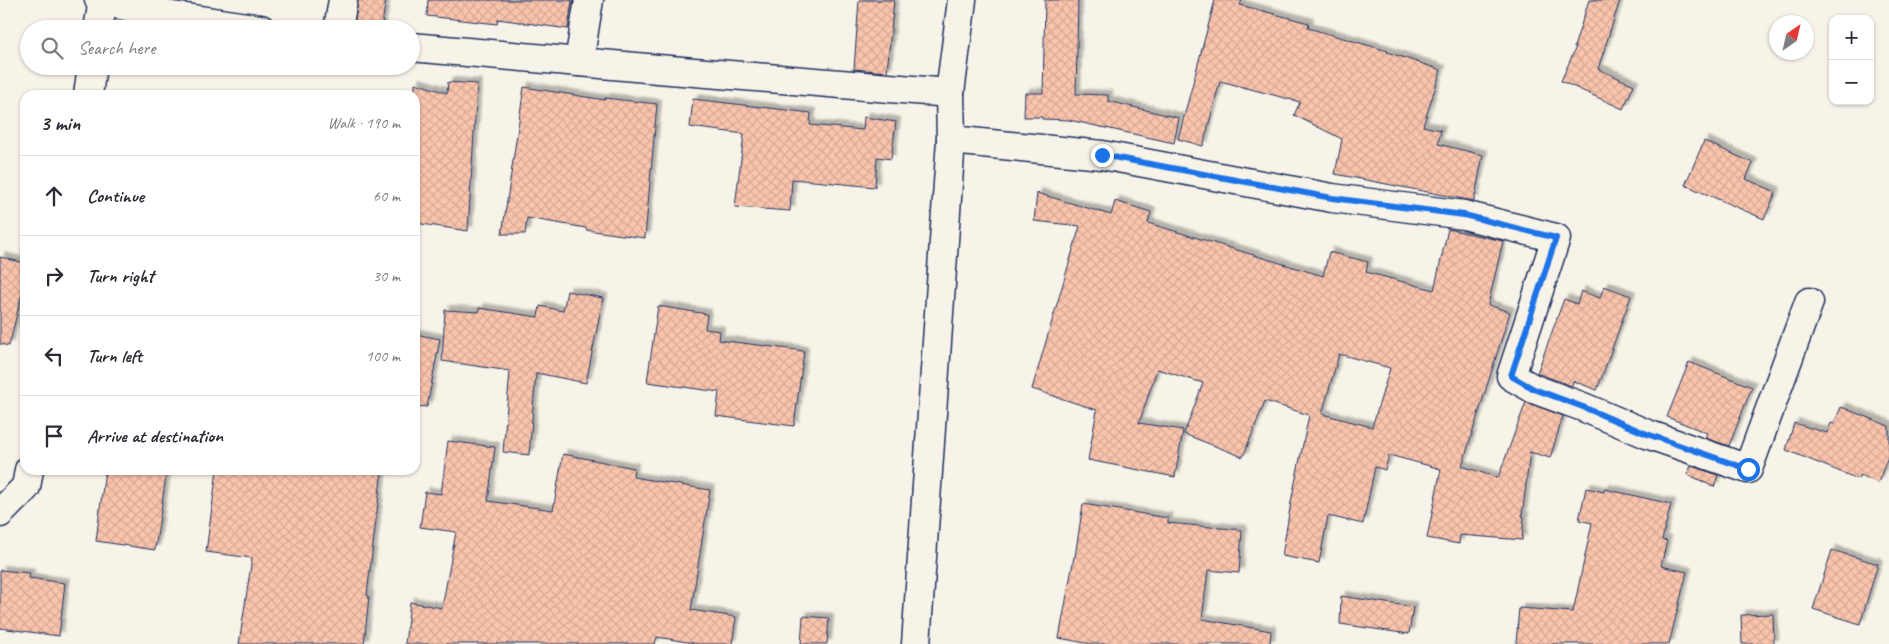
<!DOCTYPE html>
<html lang="en">
<head>
<meta charset="utf-8">
<style>
  :root { --surface:#fff; --page:#f7f7f7; --text:#2b2b33; --muted:#7c7c81; --line:#e1e1e2 }
  body { margin:0; font-family:Caveat,sans-serif; background:var(--page); color:var(--text) }
  .controls { position:absolute; right:15px; top:15px; display:grid; overflow:hidden; border-radius:10px; box-shadow:0 1px 4px #0004 }
  .controls button { width:45px; height:45px; display:grid; place-items:center; padding:0; border:0; border-bottom:1px solid var(--line); background:var(--surface); color:var(--text); font:25px sans-serif }
  .compass { position:absolute; left:1769px; top:15px; width:45px; height:45px; border-radius:50%; background:var(--surface); box-shadow:0 1px 4px #0004; rotate:34deg }
  .stop { position:absolute; width:15px; height:15px; margin:-11px; border:4px solid #1a73e8; border-radius:50%; background:#fff }
  .stop.end { background:#1a73e8; border-color:#fff; box-shadow:0 1px 5px #0008 }
  .list { margin:0; padding:0; list-style:none }
  h2 { display:flex; justify-content:space-between; align-items:center; height:65px; margin:0; padding:0 20px; font-size:21px }
  h2 small { font-size:16px; font-weight:400; color:var(--muted) }
  .list li { display:grid; grid-template-columns:32px 1fr auto; gap:15px; align-items:center; box-sizing:border-box; height:80px; padding:0 20px; border-top:1px solid var(--line) }
  .list b { display:block; font-size:19px; white-space:nowrap }
  .list em { font-size:16px; font-style:normal; color:var(--muted) }
  .icon { flex:none; width:28px; height:28px; fill:none; stroke:currentColor; stroke-width:2; stroke-linecap:round; stroke-linejoin:round }
  .map { position:relative; flex:none; width:1889px; height:644px; overflow:hidden }
  .search { position:absolute; background:var(--surface); box-shadow:0 1px 4px #0004; left:20px; top:20px; width:400px; height:55px; display:flex; align-items:center; gap:12px; box-sizing:border-box; padding:0 18px; border-radius:28px; color:var(--muted); font-size:19px }
  .panel { position:absolute; background:var(--surface); box-shadow:0 1px 4px #0004; left:20px; top:90px; width:400px; height:385px; border-radius:15px }
  .map>svg:first-child { display:block }
  .building { fill:url(#building-cross-hatch); stroke:#1b2f5e; fill-rule:evenodd; filter:url(#shadow) }
  .lines { fill:none; stroke-linecap:round; stroke-linejoin:round }
  .minor-casing { stroke:#1b2f5e; stroke-width:31 }
  .minor { stroke:#f7f3e8; stroke-width:28 }
  .route { stroke:#1a73e8; stroke-width:6 }
</style>
</head>
<body>
<div class="map">
<svg width="1889" height="644" viewBox="0 0 1889 644">
  <defs>
    <pattern id="building-cross-hatch" width="8" height="8" patternUnits="userSpaceOnUse" patternTransform="scale(1.25)"><rect width="8" height="8" fill="#fac4ac"/><path d="M0 0l8 8M0 8l8-8" fill="none" stroke="#d6a996"/></pattern>
    <filter id="shadow"><feDropShadow dx="4.5" dy="-4.5" stdDeviation="1" flood-color="#0004"/></filter>
  </defs>
  <rect width="100%" height="100%" fill="#f7f3e8"/>
  <filter id="ink" filterUnits="userSpaceOnUse"><feTurbulence type="fractalNoise" baseFrequency=".02" numOctaves="2"/><feDisplacementMap in="SourceGraphic" scale="10" xChannelSelector="R" yChannelSelector="G"/><feConvolveMatrix kernelMatrix="1 2 1 2 8 2 1 2 1" color-interpolation-filters="sRGB"/></filter>
  <g filter="url(#ink)">
    <!-- building -->
    <g class="building">
      <path d="M358,0H386L381,29L354,26Z"/>
      <path d="M428,0H572L568,29L498,19L497,24L427,16Z"/>
      <path d="M859,0H894L887,72L854,69Z"/>
      <path d="M1045,0H1078L1076,94L1108,95V101L1179,118L1174,143L1069,120L1042,119V117H1024L1025,93H1043Z"/>
      <path d="M1215,0H1242L1240,5L1309,23L1308,28L1388,51L1387,52L1441,70L1423,126L1441,130L1438,144L1483,155L1474,201L1335,174L1342,139L1294,115L1300,102L1220,81L1203,146L1178,139Z"/>
      <path d="M1589,0H1620L1598,69L1634,85L1623,109L1561,81L1576,47H1574Z"/>
      <path d="M448,82L477,84L468,231L415,223V83L447,93Z"/>
      <path d="M524,87L605,100V98L657,104L645,238L586,230V228L527,218L525,234H502Z"/>
      <path d="M693,99L811,113L810,125L863,130L864,117L896,122L891,159L877,157L875,187L792,179L790,211L735,207L744,134L690,127Z"/>
      <path d="M1704,141L1753,163L1746,179L1776,192L1764,219L1685,185Z"/>
      <path d="M1037,193L1111,215L1115,201L1151,212L1148,223L1323,276L1329,252L1368,262L1366,272L1434,290L1448,229L1503,241L1488,305L1510,312L1462,466L1498,478L1526,402L1563,416L1550,458L1530,452L1522,516H1524L1522,540L1460,535L1459,544L1427,538L1441,469L1389,455L1385,470L1375,467L1363,524L1328,516L1319,563L1282,556L1291,502L1309,415L1265,401L1243,457L1184,434L1203,383L1157,369L1139,423L1183,430L1175,477L1088,460L1097,410L1032,389L1080,226L1034,221ZM1339,354L1390,368L1372,427L1322,414Z"/>
      <path d="M0,257L25,263V281L9,346L0,344Z"/>
      <path d="M1604,286L1631,296L1597,390L1573,381L1572,386L1537,373L1564,299L1577,304L1581,291L1600,298Z"/>
      <path d="M567,291L603,298L586,383L536,373L529,455L503,452L510,371L442,361L445,310L479,312V308L538,317L540,306L563,311Z"/>
      <path d="M658,306L707,314L705,329L720,331L719,340L804,351L794,426L716,416L719,392L647,382Z"/>
      <path d="M415,334L440,339L427,407L415,406Z"/>
      <path d="M1689,362L1752,387L1729,446L1705,438L1707,433L1667,417Z"/>
      <path d="M1841,407L1889,426V454L1878,483L1860,475L1858,479L1786,450L1794,423L1827,433L1831,423L1834,424Z"/>
      <path d="M448,441L495,447L488,501L553,510L563,454L634,468L633,477L710,490L691,610L736,617L732,644H699L657,637L655,644H405L410,602L442,608L456,532L420,527L425,492L441,494Z"/>
      <path d="M1691,466L1718,475L1714,487L1687,474Z"/>
      <path d="M105,470H167L155,550L96,541Z"/>
      <path d="M217,470H382L367,595L369,596L364,644H239L252,558L206,552Z"/>
      <path d="M1586,488L1604,492L1605,489L1671,504L1662,540L1667,541L1661,566L1687,572L1669,644H1516L1519,608L1573,612L1592,523L1579,520Z"/>
      <path d="M1083,504L1168,518V523L1242,530L1239,573L1208,570L1202,619L1271,631L1270,644H1091L1059,638L1074,557H1075Z"/>
      <path d="M1832,550L1878,564L1860,624L1813,609Z"/>
      <path d="M0,570L30,573L29,578L65,583L59,636L0,628Z"/>
      <path d="M1341,596L1413,607L1409,634L1340,624Z"/>
      <path d="M1773,614L1774,644H1742L1741,615Z"/>
      <path d="M803,616L829,618L827,644H801Z"/>
    </g>
    <g class="lines">
      <defs>
        <g id="minor">
          <path d="M99,0L166,15L261,29"/>
          <path d="M98,29L103,1"/>
          <path d="M338,29L343,0"/>
          <path d="M411,47L658,69L950,93"/>
          <path d="M579,62L589,0"/>
          <path d="M88,95L92,66"/>
          <path d="M951,140L1102,155L1332,198L1464,215L1556,238L1511,376L1534,389L1583,407L1647,434L1748,469L1809,302"/>
          <path d="M0,513L26,487L29,470"/>
          <path d="M916,644L951,140L950,93L962,0"/>
        </g>
      </defs>
      <!-- minor casing -->
      <use href="#minor" class="minor-casing"/>
      <!-- minor -->
      <use href="#minor" class="minor"/>
    </g>
  </g>
  <g class="lines" filter="url(#ink)">
    <!-- route -->
    <path class="route" d="M1102,155L1332,198L1464,215L1556,238L1511,376L1534,389L1583,407L1647,434L1748,469"/>
  </g>
</svg>
<div class="controls">
<button>+</button>
<button>−</button>
</div>
<svg class="compass" viewBox="-18 -18 36 36"><path d="M0-13l5 13h-10z" fill="#e53935"/><path d="M0 13l5-13h-10z" fill="#7c7c81"/></svg>
<div class="stop" style="left:1748px;top:469px"></div>
<div class="stop end" style="left:1102px;top:155px"></div>
<div class="search"><svg class="icon" aria-label="search" viewBox="0 0 24 24"><circle cx="10" cy="10" r="6"/><path d="M15 15l6 6"/></svg>Search here</div>
<section class="panel">
<h2>3 min<small>Walk · 190 m</small></h2>
<ul class="list">
<li><svg class="icon" aria-label="ahead" viewBox="0 0 24 24"><path d="M12 20V5M6 11l6-6 6 6"/></svg><div><b>Continue</b></div><em>60 m</em></li>
<li><svg class="icon" aria-label="right" viewBox="0 0 24 24"><path d="M7 20v-9h11M14 6l5 5-5 5"/></svg><div><b>Turn right</b></div><em>30 m</em></li>
<li><svg class="icon" aria-label="left" viewBox="0 0 24 24"><path d="M17 20v-9H6M10 6l-5 5 5 5"/></svg><div><b>Turn left</b></div><em>100 m</em></li>
<li><svg class="icon" aria-label="arrive" viewBox="0 0 24 24"><path d="M6 21V4h12l-3 4 3 4H6"/></svg><div><b>Arrive at destination</b></div></li>
</ul>
</section>
</div>
</body>
</html>
